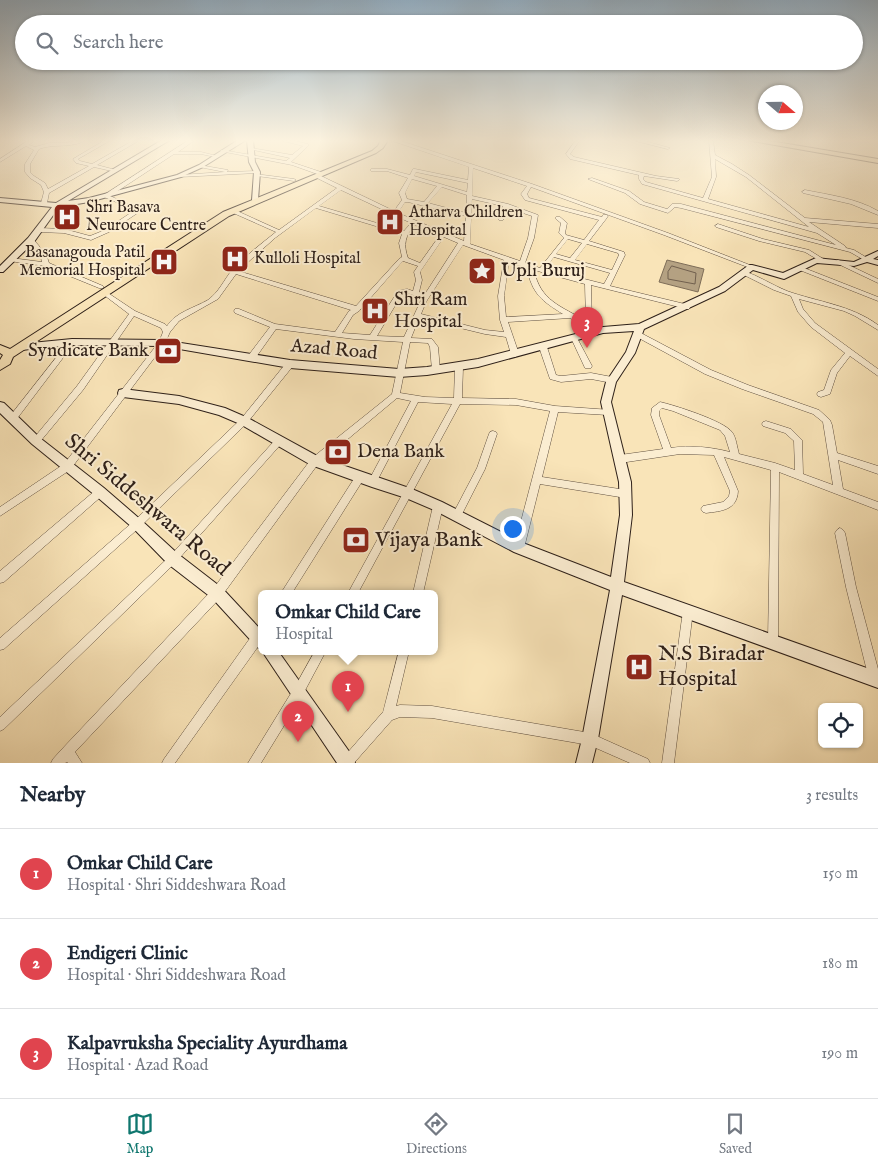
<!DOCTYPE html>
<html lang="en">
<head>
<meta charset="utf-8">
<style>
  :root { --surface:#fff; --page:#f2f2f3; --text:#1f2937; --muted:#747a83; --line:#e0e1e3; --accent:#0f766e }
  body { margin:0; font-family:"IM FELL English",serif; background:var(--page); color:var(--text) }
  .controls { position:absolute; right:15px; bottom:15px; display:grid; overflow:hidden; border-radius:8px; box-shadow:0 1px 4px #0004 }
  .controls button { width:45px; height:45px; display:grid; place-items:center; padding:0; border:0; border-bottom:1px solid var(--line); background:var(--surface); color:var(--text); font:25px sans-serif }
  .compass { position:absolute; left:758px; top:85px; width:45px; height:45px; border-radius:50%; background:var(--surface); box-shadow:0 1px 4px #0004; rotate:110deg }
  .you { position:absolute; left:512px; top:528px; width:18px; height:18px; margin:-12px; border:4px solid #fff; border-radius:50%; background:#1a73e8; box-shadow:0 0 0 8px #1a73e833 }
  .badge { display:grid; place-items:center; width:32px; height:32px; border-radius:50%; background:var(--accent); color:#fff; font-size:16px; font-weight:700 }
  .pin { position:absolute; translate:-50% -41px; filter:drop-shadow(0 1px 2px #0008) }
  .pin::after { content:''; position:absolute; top:26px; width:18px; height:15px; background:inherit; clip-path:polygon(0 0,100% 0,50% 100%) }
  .popup { position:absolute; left:258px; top:590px; width:180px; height:65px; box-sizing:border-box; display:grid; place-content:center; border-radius:8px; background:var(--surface); filter:drop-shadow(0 1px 4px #0005); font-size:16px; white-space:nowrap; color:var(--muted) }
  .popup b { font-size:19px; color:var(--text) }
  .popup::after { content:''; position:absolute; left:50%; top:100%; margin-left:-10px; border:10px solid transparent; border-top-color:var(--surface) }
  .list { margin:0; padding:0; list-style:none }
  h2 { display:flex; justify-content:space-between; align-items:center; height:65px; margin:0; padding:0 20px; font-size:21px }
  h2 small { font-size:16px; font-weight:400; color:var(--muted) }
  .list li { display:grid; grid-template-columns:32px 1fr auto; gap:15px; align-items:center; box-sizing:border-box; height:90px; padding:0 20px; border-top:1px solid var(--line) }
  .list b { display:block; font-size:19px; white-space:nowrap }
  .list p { margin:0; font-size:16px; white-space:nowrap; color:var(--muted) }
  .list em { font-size:16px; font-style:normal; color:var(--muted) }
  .icon { flex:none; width:28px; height:28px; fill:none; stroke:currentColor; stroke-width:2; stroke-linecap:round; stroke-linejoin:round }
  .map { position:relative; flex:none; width:878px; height:763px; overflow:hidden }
  .search { position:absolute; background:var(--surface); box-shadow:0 1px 4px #0004; left:15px; right:15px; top:15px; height:55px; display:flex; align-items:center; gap:12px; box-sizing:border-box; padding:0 18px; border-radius:28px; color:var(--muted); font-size:19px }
  .sheet { height:335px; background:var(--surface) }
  nav { display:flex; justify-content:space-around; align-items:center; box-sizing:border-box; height:70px; border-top:1px solid var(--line); background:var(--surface); font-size:14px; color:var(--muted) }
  nav a { display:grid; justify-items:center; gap:2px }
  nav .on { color:var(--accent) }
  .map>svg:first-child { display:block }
  .water { fill:#b4a182; stroke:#7e6d58 }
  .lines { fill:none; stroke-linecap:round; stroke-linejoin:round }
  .shore { stroke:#71604e; stroke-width:1 }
  .street-casing { stroke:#615141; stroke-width:1 }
  .secondary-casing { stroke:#2e2019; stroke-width:2 }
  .primary-casing { stroke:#2e2019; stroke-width:2 }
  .street { fill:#fbedd1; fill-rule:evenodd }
  .secondary { fill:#fbedd1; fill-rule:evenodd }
  .primary { fill:#f9e4b8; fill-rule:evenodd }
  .labels { text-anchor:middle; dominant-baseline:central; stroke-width:4; stroke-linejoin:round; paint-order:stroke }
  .far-poi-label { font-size:16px; fill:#2e2019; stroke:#fbedd1; text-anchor:start }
  .poi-label { font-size:19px; fill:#2e2019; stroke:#fbedd1; text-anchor:start }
  .street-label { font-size:19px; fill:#2e2019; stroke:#fbedd1 }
  .near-street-label { font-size:22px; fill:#2e2019; stroke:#fbedd1 }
  .near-poi-label { font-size:22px; fill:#2e2019; stroke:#fbedd1; text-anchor:start }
</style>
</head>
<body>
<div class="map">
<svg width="878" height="763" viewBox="0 0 878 763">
  <rect width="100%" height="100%" fill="#f9e4b8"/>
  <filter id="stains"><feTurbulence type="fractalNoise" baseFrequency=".004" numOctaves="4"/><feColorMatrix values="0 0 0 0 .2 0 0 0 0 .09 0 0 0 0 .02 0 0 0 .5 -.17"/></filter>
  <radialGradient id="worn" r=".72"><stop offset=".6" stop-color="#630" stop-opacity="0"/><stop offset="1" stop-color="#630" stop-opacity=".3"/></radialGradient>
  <!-- water -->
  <path class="water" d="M667,260L704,269L698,292L659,282Z"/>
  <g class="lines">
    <!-- shore -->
    <path class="shore" d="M672,266L696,273L695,284L668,279V272Z"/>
    <defs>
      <g id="street">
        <path d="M29,140H35L29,145L35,147L49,143H66L79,140H86C71,149 55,143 39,149L30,164V172L34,176L45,183L48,189L89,166L76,163L73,159L105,140H111L78,159L80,161L92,164L134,140H140L97,165L116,170V172L94,167L49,193L47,203L44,205L41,203L44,192L41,185L30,178L25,172V164L34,150L26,146L0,162V159Z"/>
        <path d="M189,140H195L178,152H201L217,156L215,157L201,154H174L110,196L142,210L109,232L91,240L64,233L39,232L36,230L39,228L64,229L90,236L105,230L135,210L104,197V195Z"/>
        <path d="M279,140H290L308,144V146L291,162L324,173V175H320L292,165L220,151L222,150L286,161L290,158L249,149L251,148L292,155L303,146Z"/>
        <path d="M390,140H398L532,184L668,233L755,267L752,269L750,268L664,235L531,187L527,194L529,198L602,217L603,215H607L608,216L606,219L589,241L624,252L625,255L610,286L689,305L690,307L689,309H687L591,285L592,325L599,332L598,334H594L585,326L570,318L508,322L519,354L515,357L511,354L506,337L485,334L419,318L411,338L432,339L438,347L440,370L436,373L432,370L430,347L428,343L410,342L400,393L425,397L454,398L455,367L459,364L463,367L462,398L516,399L555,406L611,410L612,412L611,414L608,415L558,412L542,477L626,490L629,491L630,494L629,497L626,498L540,484L524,548L522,551L519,553L516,551L514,548L550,411L516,405L460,404L358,593H348L452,404L418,402L375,485L372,486L369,485L368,482L411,401L397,398L318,464L221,597L75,752L82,763H68L67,762L65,763H51L53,759L63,748L213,589L312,458L392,394L403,342L354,339L276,329L254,360H248L247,358L248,356L270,327L235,313L234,311L235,309H239L275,324L335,332L349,311L351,310L236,274L218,299L179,321L170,332L164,345L70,470L0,516V507L64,464L159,342L163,332L161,328L134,316L83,390L39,443L36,444L33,443L32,441L33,439L77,386L129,314L100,292L103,290L105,291L135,311L165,324L167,326C176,312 194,308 208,300C219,292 224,280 232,270C245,256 261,244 276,232L231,212V210H235L279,230L337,188L315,177V175H319L394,211L402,200L399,193L408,178L387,171H371V169H387L410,175L413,169H415L468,180L469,167ZM473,168L527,186L521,194L525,200L599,220L584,240L566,235L565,233L567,223L560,217H556V219L561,223L559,233L564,238L540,268L525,263L534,238L538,215L508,204L472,196ZM416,172L468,183L467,192L414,176ZM412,179L437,186L424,202L407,199L405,193ZM442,187L467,195L466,213L428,203ZM341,190L411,223L404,231L319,206ZM472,199L503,206L498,219L499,220H503L508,208L532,216L528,238L520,261L470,244ZM405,202H408L466,216L464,241L398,213ZM316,208L402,234L399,243L402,257L399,259L356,306L238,271L275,238ZM415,225L440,235L420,263L408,258C403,245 405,235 415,225ZM444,237L458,243L425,294L419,292L422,280L420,272ZM568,239L582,243L570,258L556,254ZM587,244L618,253L619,255L612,270L575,260ZM463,245L504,260L498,296L500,320L504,332L485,330L421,314L426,302ZM554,257L610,273L604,284L545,269ZM403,261L418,266L414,272L416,280L413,291L407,289L398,291L370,335L342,333L353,315L359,311ZM509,262L527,268C532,294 542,301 563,314L506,317L504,296ZM534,270L585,284L586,321C561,306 540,301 534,270ZM407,293L422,298L404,337L377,336L402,294Z"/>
        <path d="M576,140H580L570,154L574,157L656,176L679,179V180L677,181L644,176L643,179L646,182L703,198L712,177L709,140H713L715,155L732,164L749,175L805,218L878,224V228L809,222L845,246L846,248L854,250L869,259L868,260H864L850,252L681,208L675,207L668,213L640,204L625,193L588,179L592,178L629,191L644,202L667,209L672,204H681L836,245L817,233L642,184L639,179V175L570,159L566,154ZM715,159L746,177L809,227L708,199L716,177Z"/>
        <path d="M632,140H641L670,148L668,149Z"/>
        <path d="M199,165L228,170L227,172L257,171L259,172L257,173L179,177L177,176L179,175L225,172L199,167Z"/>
        <path d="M255,174L294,179L296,180L294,181L257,176H255Z"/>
        <path d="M805,190C829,195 856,198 878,211V215L851,204L803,193L802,192Z"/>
        <path d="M718,224L763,239L809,250L825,260L822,262L820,261L805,252L759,241L716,227L715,226Z"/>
        <path d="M31,238L33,239L46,254L49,263L103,286V288H99L45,266L9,261L8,260L11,258L42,262L40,254L28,240Z"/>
        <path d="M838,260L878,279V283L836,263V261Z"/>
        <path d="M799,266L878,297V301L797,269L796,268Z"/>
        <path d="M744,271C759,276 772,285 787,291C818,302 851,305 878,325V330L855,316L844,311L799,299L803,309L815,323L878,369V376L850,356L837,373L830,394L821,397L818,396L817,394L818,392L824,390L831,370L845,353L811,327L798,312L791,296L774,290L742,274L741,273Z"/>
        <path d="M635,332H639L711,370L748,385L819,410L830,420L832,425L837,453L878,466V474L838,460L843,489L878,502V510L779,472L778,641L777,645L773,646L769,645L768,641L771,470L724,457L738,491C737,510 722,511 706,513L703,512L701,509L703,506L723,502L729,496L730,491L714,455L680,454L620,463L617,462L616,459L617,456L620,455L663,449L651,415L652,408L660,402C674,405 724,421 732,432C736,437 737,447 739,454L775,463L795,470L794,441L785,433L763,426L762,424L763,422L766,421L791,429L802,440L803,474L833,485L823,422L813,414L742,389L705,374L635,336L634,334ZM662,408L673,411L720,430L725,436L730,452C711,447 690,445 671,448L659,415V411Z"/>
        <path d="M572,336H576L592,366L591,368H585L571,338Z"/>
        <path d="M70,340H72L75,342L16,420L13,421L10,420L9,418L10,416Z"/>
        <path d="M543,344L547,347L556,375L561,376L591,373L612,377L615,378L616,380L615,382L612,383L591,379L561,382L550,379L539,347Z"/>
        <path d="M290,361L293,362L294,364L293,366L247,423L140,527L4,649L0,650V638L134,521L241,419L287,362Z"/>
        <path d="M493,431L496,432L497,434L485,469L460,518L457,519L454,518L452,515L454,512L477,468L489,434L490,432Z"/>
        <path d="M279,438L282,439L283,441L282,443L176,562L4,729L0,731V717L170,556L276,439Z"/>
        <path d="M360,473L363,474L364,477L363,480L292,593H281L357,474Z"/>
        <path d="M100,488L103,489L104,492L103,495L4,582L0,583V571L97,489Z"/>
        <path d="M438,502L441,503L443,506L423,593H413L433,506L435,503Z"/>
        <path d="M840,528L843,530L845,533L856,587L878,669V683L875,685L871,683L869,679L846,587L835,533L837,530Z"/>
        <path d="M688,606L692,607L693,611L674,763H662L683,611L684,607Z"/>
        <path d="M262,626V641L175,763H162L164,759L258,627Z"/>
        <path d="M315,651H326L301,698L261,763H248L293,690Z"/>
        <path d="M399,651H409L396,706L400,705L432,706L590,733L648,759L650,763H630L589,745L432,718L400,717L392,720L354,763H340L342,759L383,712Z"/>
      </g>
      <g id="secondary">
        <path d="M162,140H170L68,201L89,198L177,175L199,165L238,140H246L203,167L181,177L89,202L59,207L34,242L3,272H0V266L28,238L52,207L0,202V198L56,203Z"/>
        <path d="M247,140H253L255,162L260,172L258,200L255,202L252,200L254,172L249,162Z"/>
        <path d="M878,251V256L873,259L878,260V265L867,262L854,266L817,263L784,279L753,270L725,291L644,329L635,353L616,382L611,402L631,482L632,515L624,582L878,672V688L622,595L598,739L592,763H576L582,739L610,590L514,552L434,510L406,498L372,487L311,465L240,424L219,415L179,404L123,397L119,396L118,393L119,390L123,389L179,396L225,408L248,418L319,457L412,489L442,502L523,543L611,577L620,515L619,482L601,402L606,382L626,352L634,331L603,333L478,367L427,375L399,377L290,368L162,346L72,345L21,350L16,347L21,344L72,339L162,340L290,360L399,369L427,367L478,359L603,327L639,324L719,287L749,265H752L783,273L816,258L854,262Z"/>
        <path d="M0,402L4,403L40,438L104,488L141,520L178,554L222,588L262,631V649L257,647L212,598L168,564L133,528L96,496L32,444L0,413Z"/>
        <path d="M262,651H278L353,757L355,763H337Z"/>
      </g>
      <g id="primary">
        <path d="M381,140H388L383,148L376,153L229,216L13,357L10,364L0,370V360L3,355L0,353V345L10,349L223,212L372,151L378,146Z"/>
        <path d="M747,140H764L878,159V163Z"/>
      </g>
    </defs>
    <!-- street casing -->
    <use href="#street" class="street-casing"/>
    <!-- secondary casing -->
    <use href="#secondary" class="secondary-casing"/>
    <!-- primary casing -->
    <use href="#primary" class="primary-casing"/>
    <!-- street -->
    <use href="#street" class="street"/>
    <!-- secondary -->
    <use href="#secondary" class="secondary"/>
    <!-- primary -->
    <use href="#primary" class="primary"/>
  </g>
  <!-- sky -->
  <linearGradient id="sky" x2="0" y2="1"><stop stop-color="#93acbf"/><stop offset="0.57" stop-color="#fcf3df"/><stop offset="1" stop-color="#fcf3df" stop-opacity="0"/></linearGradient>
  <rect width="878" height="247" fill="url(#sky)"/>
  <!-- icons -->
  <defs>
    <symbol id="hospital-square" viewBox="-11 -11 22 22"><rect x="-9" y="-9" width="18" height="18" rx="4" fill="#8f2418" stroke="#fbedd1"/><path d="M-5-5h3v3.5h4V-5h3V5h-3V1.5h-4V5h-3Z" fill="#fff"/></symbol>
    <symbol id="sight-square" viewBox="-11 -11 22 22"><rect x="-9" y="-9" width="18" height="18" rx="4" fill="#8f2418" stroke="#fbedd1"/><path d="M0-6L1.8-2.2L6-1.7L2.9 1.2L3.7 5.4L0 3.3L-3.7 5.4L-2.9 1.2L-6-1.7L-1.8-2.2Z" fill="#fff"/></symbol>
    <symbol id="bank-square" viewBox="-11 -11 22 22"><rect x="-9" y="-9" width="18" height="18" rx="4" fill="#8f2418" stroke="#fbedd1"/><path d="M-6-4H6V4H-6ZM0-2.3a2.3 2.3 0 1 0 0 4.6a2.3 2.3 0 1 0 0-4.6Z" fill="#fff"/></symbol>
  </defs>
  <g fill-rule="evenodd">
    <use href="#hospital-square" x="51" y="201" width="32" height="32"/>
    <use href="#hospital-square" x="374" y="206" width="32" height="32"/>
    <use href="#hospital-square" x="219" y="243" width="32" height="32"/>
    <use href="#hospital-square" x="148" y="246" width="32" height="32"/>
    <use href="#sight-square" x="466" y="255" width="32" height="32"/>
    <use href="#hospital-square" x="359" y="295" width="32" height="32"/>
    <use href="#bank-square" x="152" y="335" width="32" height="32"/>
    <use href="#bank-square" x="322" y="436" width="32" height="32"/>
    <use href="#bank-square" x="340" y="524" width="32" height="32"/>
    <use href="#hospital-square" x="623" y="651" width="32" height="32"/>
  </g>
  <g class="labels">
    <!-- far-poi labels -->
    <g class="far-poi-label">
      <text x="86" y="208">Shri Basava<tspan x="86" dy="18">Neurocare Centre</tspan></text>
      <text x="409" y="213">Atharva Children<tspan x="409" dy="18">Hospital</tspan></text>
      <text x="145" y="253" text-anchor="end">Basanagouda Patil<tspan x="145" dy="18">Memorial Hospital</tspan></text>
      <text x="254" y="259">Kulloli Hospital</text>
    </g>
    <!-- poi labels -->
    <g class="poi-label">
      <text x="501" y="271">Upli Buruj</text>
      <text x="394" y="300">Shri Ram<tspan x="394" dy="22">Hospital</tspan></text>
      <text x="149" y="351" text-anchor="end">Syndicate Bank</text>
      <text x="357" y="452">Dena Bank</text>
    </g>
    <!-- street labels -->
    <g class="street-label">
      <text transform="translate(334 350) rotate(5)">Azad Road</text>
    </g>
    <!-- near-street labels -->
    <g class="near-street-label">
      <text transform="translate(147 505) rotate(40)">Shri Siddeshwara Road</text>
    </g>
    <!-- near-poi labels -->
    <g class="near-poi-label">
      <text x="375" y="540">Vijaya Bank</text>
      <text x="658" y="654">N.S Biradar<tspan x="658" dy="25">Hospital</tspan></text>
    </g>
  </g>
  <rect width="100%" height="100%" filter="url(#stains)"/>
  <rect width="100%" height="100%" fill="url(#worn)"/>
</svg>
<div class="controls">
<button><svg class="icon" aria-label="locate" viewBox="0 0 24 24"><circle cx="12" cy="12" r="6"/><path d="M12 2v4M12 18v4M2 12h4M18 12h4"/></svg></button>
</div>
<svg class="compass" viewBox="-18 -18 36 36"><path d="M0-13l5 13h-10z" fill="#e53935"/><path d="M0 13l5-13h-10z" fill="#747a83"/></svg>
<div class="you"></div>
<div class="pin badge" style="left:348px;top:712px;background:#e0444e">1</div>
<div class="popup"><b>Omkar Child Care</b>Hospital</div>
<div class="pin badge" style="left:298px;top:742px;background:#e0444e">2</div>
<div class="pin badge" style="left:587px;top:348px;background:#e0444e">3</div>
<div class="search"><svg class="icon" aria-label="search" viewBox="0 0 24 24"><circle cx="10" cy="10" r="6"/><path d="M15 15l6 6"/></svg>Search here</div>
</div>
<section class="sheet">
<h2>Nearby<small>3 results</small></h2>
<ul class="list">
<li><span class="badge" style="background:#e0444e">1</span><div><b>Omkar Child Care</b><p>Hospital · Shri Siddeshwara Road</p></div><em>150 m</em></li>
<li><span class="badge" style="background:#e0444e">2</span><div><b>Endigeri Clinic</b><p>Hospital · Shri Siddeshwara Road</p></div><em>180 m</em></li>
<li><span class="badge" style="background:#e0444e">3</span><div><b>Kalpavruksha Speciality Ayurdhama</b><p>Hospital · Azad Road</p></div><em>190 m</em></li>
</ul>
</section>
<nav>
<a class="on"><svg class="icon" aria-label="map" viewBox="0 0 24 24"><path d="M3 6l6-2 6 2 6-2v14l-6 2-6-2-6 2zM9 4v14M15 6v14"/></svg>Map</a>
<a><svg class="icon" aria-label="directions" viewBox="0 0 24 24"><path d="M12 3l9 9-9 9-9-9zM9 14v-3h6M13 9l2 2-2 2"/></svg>Directions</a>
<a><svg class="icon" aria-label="saved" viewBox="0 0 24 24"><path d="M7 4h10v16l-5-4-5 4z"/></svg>Saved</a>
</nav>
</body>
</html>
